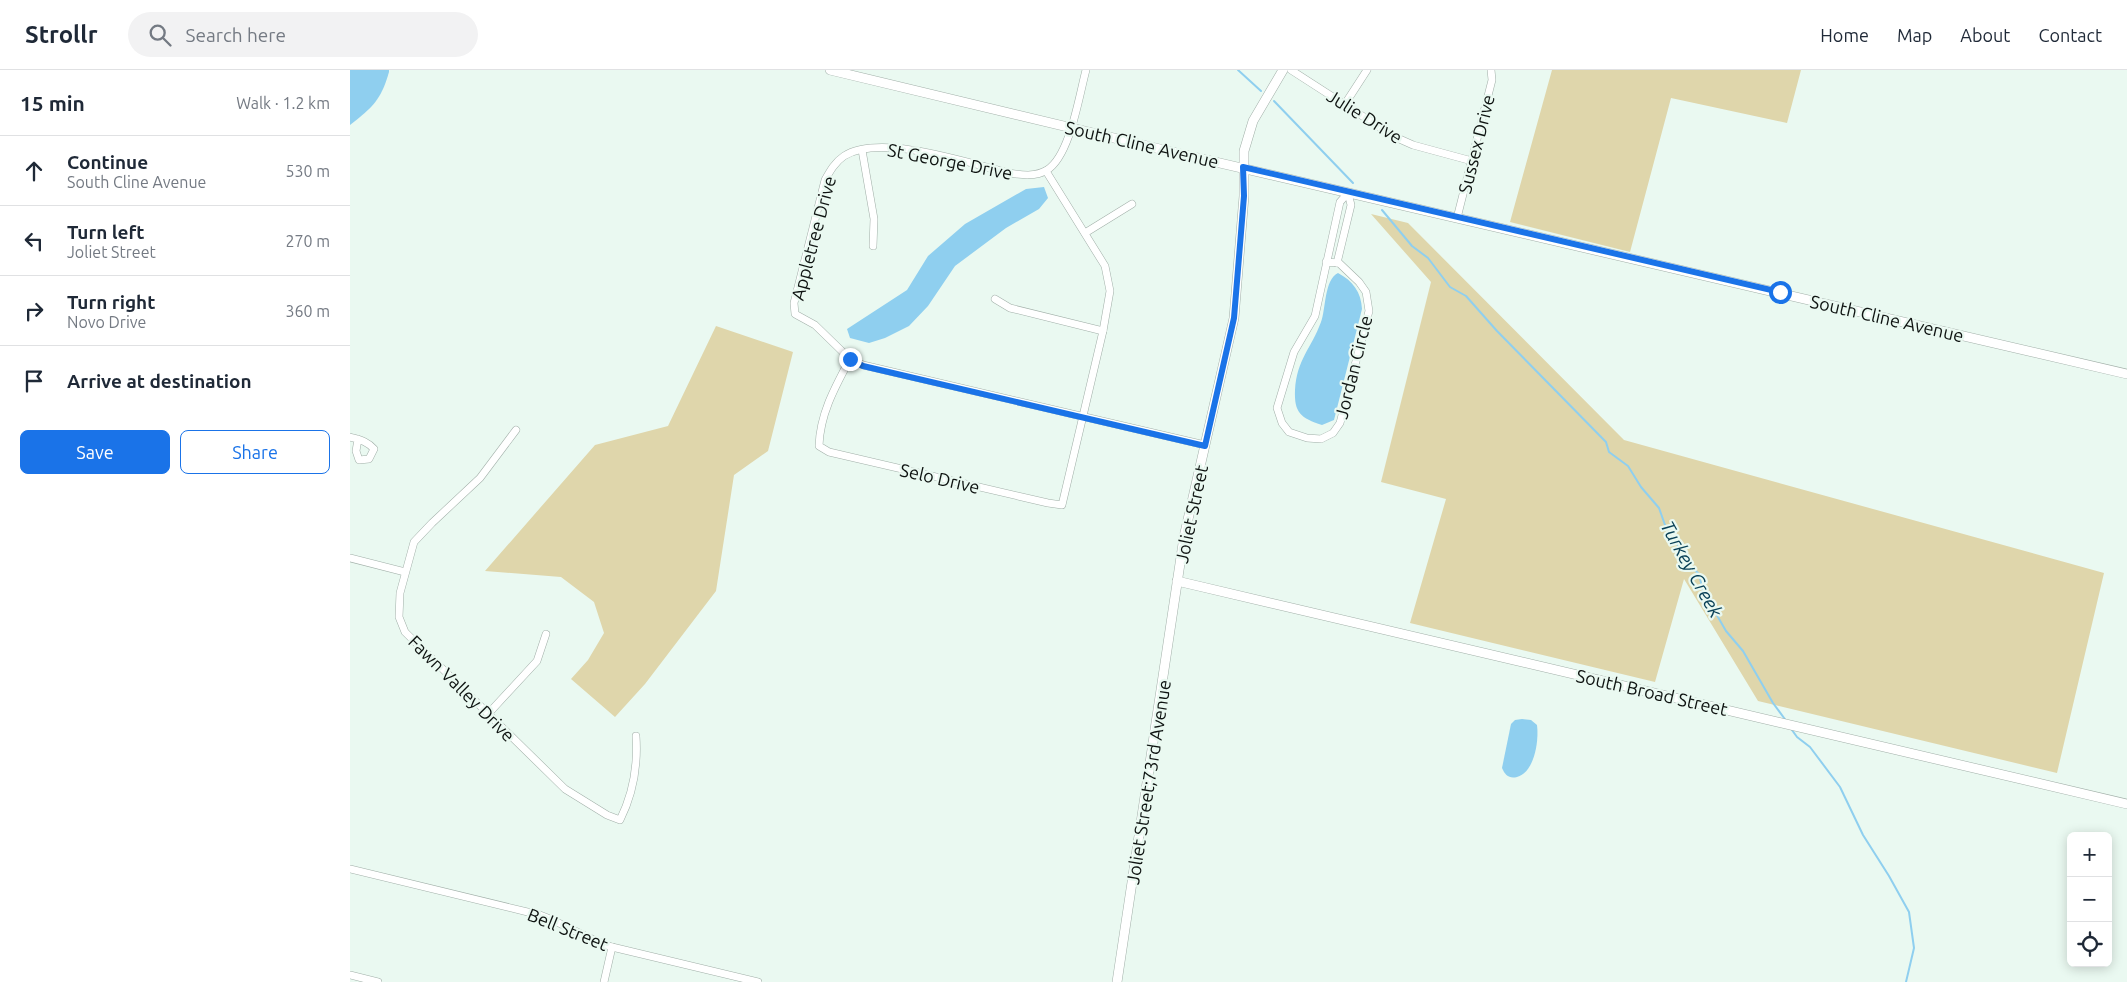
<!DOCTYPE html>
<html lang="en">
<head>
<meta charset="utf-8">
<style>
  :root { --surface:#fff; --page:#f2f2f3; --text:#1f2937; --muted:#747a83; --line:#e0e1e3; --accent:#1a73e8 }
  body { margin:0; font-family:Ubuntu,sans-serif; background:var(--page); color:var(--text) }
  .controls { position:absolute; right:15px; bottom:15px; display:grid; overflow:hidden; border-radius:8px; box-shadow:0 2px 12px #0003 }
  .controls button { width:45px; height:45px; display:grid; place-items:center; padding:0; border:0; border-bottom:1px solid var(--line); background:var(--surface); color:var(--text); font:25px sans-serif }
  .stop { position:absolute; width:15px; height:15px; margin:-11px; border:4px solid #1a73e8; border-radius:50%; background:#fff }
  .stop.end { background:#1a73e8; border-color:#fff; box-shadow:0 1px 5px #0008 }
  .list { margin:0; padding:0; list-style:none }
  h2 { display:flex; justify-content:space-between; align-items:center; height:65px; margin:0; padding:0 20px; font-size:21px }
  h2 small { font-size:16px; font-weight:400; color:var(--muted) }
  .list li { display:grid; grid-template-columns:32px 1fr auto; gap:15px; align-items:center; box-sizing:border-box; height:70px; padding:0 20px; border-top:1px solid var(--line) }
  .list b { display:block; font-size:19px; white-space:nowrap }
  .list p { margin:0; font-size:16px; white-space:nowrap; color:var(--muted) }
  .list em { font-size:16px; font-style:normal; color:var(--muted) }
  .actions { display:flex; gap:10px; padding:15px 20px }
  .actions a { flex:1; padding:11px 0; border:1px solid var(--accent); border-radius:8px; text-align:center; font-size:18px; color:var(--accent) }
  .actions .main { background:var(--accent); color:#fff }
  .icon { flex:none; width:28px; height:28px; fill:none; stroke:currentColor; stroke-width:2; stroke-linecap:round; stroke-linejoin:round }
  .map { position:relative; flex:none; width:1777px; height:912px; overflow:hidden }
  header { display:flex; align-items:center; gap:30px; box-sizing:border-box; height:70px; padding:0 25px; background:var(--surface); border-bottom:1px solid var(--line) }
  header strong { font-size:24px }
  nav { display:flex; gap:28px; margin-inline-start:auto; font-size:18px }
  .search { width:350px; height:45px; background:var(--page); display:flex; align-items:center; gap:12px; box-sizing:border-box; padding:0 18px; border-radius:28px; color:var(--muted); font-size:19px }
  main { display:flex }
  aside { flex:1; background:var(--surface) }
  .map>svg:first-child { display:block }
  .green { fill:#dfd6ab }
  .water { fill:#8fcfef }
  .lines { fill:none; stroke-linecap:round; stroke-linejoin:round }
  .stream { stroke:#8fcfef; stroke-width:2 }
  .street-casing { stroke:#a1afa8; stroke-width:8 }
  .secondary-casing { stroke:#a1afa8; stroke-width:10 }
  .street { stroke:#fff; stroke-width:7 }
  .secondary { stroke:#fff; stroke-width:9 }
  .route { stroke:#1a73e8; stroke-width:6 }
  .labels { text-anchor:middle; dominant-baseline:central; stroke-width:4.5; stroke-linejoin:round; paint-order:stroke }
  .street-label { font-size:18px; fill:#0e1311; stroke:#eaf9f1 }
  .water-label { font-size:19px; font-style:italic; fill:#094056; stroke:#eaf9f1 }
</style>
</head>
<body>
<header>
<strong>Strollr</strong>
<div class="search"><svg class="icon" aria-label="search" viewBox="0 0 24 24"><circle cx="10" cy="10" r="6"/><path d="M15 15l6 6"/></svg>Search here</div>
<nav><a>Home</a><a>Map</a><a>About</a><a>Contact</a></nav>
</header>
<main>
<aside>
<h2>15 min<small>Walk · 1.2 km</small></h2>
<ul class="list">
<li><svg class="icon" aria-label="ahead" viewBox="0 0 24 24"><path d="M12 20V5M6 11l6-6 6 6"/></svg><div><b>Continue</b><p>South Cline Avenue</p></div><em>530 m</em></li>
<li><svg class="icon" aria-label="left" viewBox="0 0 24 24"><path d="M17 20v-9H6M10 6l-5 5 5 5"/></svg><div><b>Turn left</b><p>Joliet Street</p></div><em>270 m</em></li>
<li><svg class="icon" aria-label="right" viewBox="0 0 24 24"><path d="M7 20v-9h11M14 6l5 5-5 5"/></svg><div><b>Turn right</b><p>Novo Drive</p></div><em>360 m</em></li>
<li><svg class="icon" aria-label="arrive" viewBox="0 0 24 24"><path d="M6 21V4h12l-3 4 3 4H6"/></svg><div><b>Arrive at destination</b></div></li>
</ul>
<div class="actions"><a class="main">Save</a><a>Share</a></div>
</aside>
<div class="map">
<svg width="1777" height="912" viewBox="0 0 1777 912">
  <rect width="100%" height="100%" fill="#eaf9f1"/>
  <!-- green -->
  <g class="green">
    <path d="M1202,0H1451L1437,53L1321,28L1280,182L1160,152Z"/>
    <path d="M1021,144L1058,153L1274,370L1754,503L1707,703L1408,631L1334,509L1305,612L1060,553L1096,429L1031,412L1081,212Z"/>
    <path d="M366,256L443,282L418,381L384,405L366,521L295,614L265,647L221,609L238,590L254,563L244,532L211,507L135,501L245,375L318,356Z"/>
  </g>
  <!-- water -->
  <g class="water">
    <path d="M0,0H39V2C31,30 23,37 0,55Z"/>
    <path d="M694,117L698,128L689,139L656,158L605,196L578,236L559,256L535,268L519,273L500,268L497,259L557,220L578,186L615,154L676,119Z"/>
    <path d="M988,203C1003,211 1011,222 1012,239L984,350L972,355C951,348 944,343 945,320C947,289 961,279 971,252C976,239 974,210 988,203Z"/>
    <path d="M1172,649L1181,650L1187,655C1189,670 1185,702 1167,707C1159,709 1155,705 1152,698L1161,654L1165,650Z"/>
  </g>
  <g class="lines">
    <!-- stream -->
    <g class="stream">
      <path d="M888,0L911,21"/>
      <path d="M924,31L1003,113"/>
      <path d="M1032,140L1062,176L1078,188L1100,217L1116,226L1147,261L1256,372L1259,382L1278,396L1291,417L1309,438L1315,455L1326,468L1331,487L1349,504L1353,521L1376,561L1393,581L1423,633L1437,652"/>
      <path d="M1442,660L1447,667L1460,677L1490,717L1513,765L1539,806L1559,842L1564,878L1556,912"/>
    </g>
    <defs>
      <g id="street">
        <path d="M736,0C729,26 720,86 697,100C686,107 671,105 659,103C619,93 530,63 494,86C485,92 480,101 475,110L444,233L445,244L465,255L500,289L513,295L855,375"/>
        <path d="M941,0L1045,67L1063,75L1122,91"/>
        <path d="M995,34L1017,0"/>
        <path d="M512,80L524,149L523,176"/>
        <path d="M1107,148L1142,10L1141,0"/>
        <path d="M735,163L782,134"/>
        <path d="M976,192L989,193L1009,212L1016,222L1019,241L990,353L983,363L971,369L957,368L939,362L932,353L927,338L944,282L965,246L990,132L998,123"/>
        <path d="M987,193L1001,135L998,123"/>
        <path d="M645,229L660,238L753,261"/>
        <path d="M500,289C485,317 470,344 469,376L479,382L698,433L712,435L753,261L760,221L755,196L696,101"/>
        <path d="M166,360L130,408L82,453L64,472L50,523L49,547L55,562L215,719L257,745L270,750C283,724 288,695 286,666"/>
        <path d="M0,367C10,370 17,371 24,379L19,389L9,390L6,381L8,369"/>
        <path d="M0,488L55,502"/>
        <path d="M138,644L187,591L196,564"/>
        <path d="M0,799L190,845C215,854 237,869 262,877L408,912"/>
        <path d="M0,905L28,912"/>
        <path d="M254,912L262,877"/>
      </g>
      <g id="secondary">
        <path d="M480,0L814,80L1777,304"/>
        <path d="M827,511L1777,734"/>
        <path d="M767,912L834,467L884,248L894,126V81L903,51L933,0"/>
      </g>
    </defs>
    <!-- street casing -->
    <use href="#street" class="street-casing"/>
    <!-- secondary casing -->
    <use href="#secondary" class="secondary-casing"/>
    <!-- street -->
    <use href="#street" class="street"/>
    <!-- secondary -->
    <use href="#secondary" class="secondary"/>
  </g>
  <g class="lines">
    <!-- route -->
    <path class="route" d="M500,289L513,296L530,300L855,376L884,248L894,126L893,97L1430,222"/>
  </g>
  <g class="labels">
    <!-- street labels -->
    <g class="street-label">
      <text transform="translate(1015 46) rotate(32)">Julie Drive</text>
      <text transform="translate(792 74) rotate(13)">South Cline Avenue</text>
      <text transform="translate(1126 74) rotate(-76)">Sussex Drive</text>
      <text transform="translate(600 91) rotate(11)">St George Drive</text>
      <text transform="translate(463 168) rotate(-75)">Appletree Drive</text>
      <text transform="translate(1537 248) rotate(13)">South Cline Avenue</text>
      <text transform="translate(1003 297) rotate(-76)">Jordan Circle</text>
      <text transform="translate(590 408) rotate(13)">Selo Drive</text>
      <text transform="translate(841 444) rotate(-78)">Joliet Street</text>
      <text transform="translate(112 618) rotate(45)">Fawn Valley Drive</text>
      <text transform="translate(1302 622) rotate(13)">South Broad Street</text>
      <text transform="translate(798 712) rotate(-81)">Joliet Street;73rd Avenue</text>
      <text transform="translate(218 859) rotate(22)">Bell Street</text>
    </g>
    <!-- water labels -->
    <g class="water-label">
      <text transform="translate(1342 499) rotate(61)">Turkey Creek</text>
    </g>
  </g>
</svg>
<div class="controls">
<button>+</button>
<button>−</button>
<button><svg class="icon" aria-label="locate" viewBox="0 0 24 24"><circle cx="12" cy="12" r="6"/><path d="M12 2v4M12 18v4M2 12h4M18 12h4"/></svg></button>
</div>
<div class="stop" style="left:1430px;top:222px"></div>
<div class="stop end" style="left:500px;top:289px"></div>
</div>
</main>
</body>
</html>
